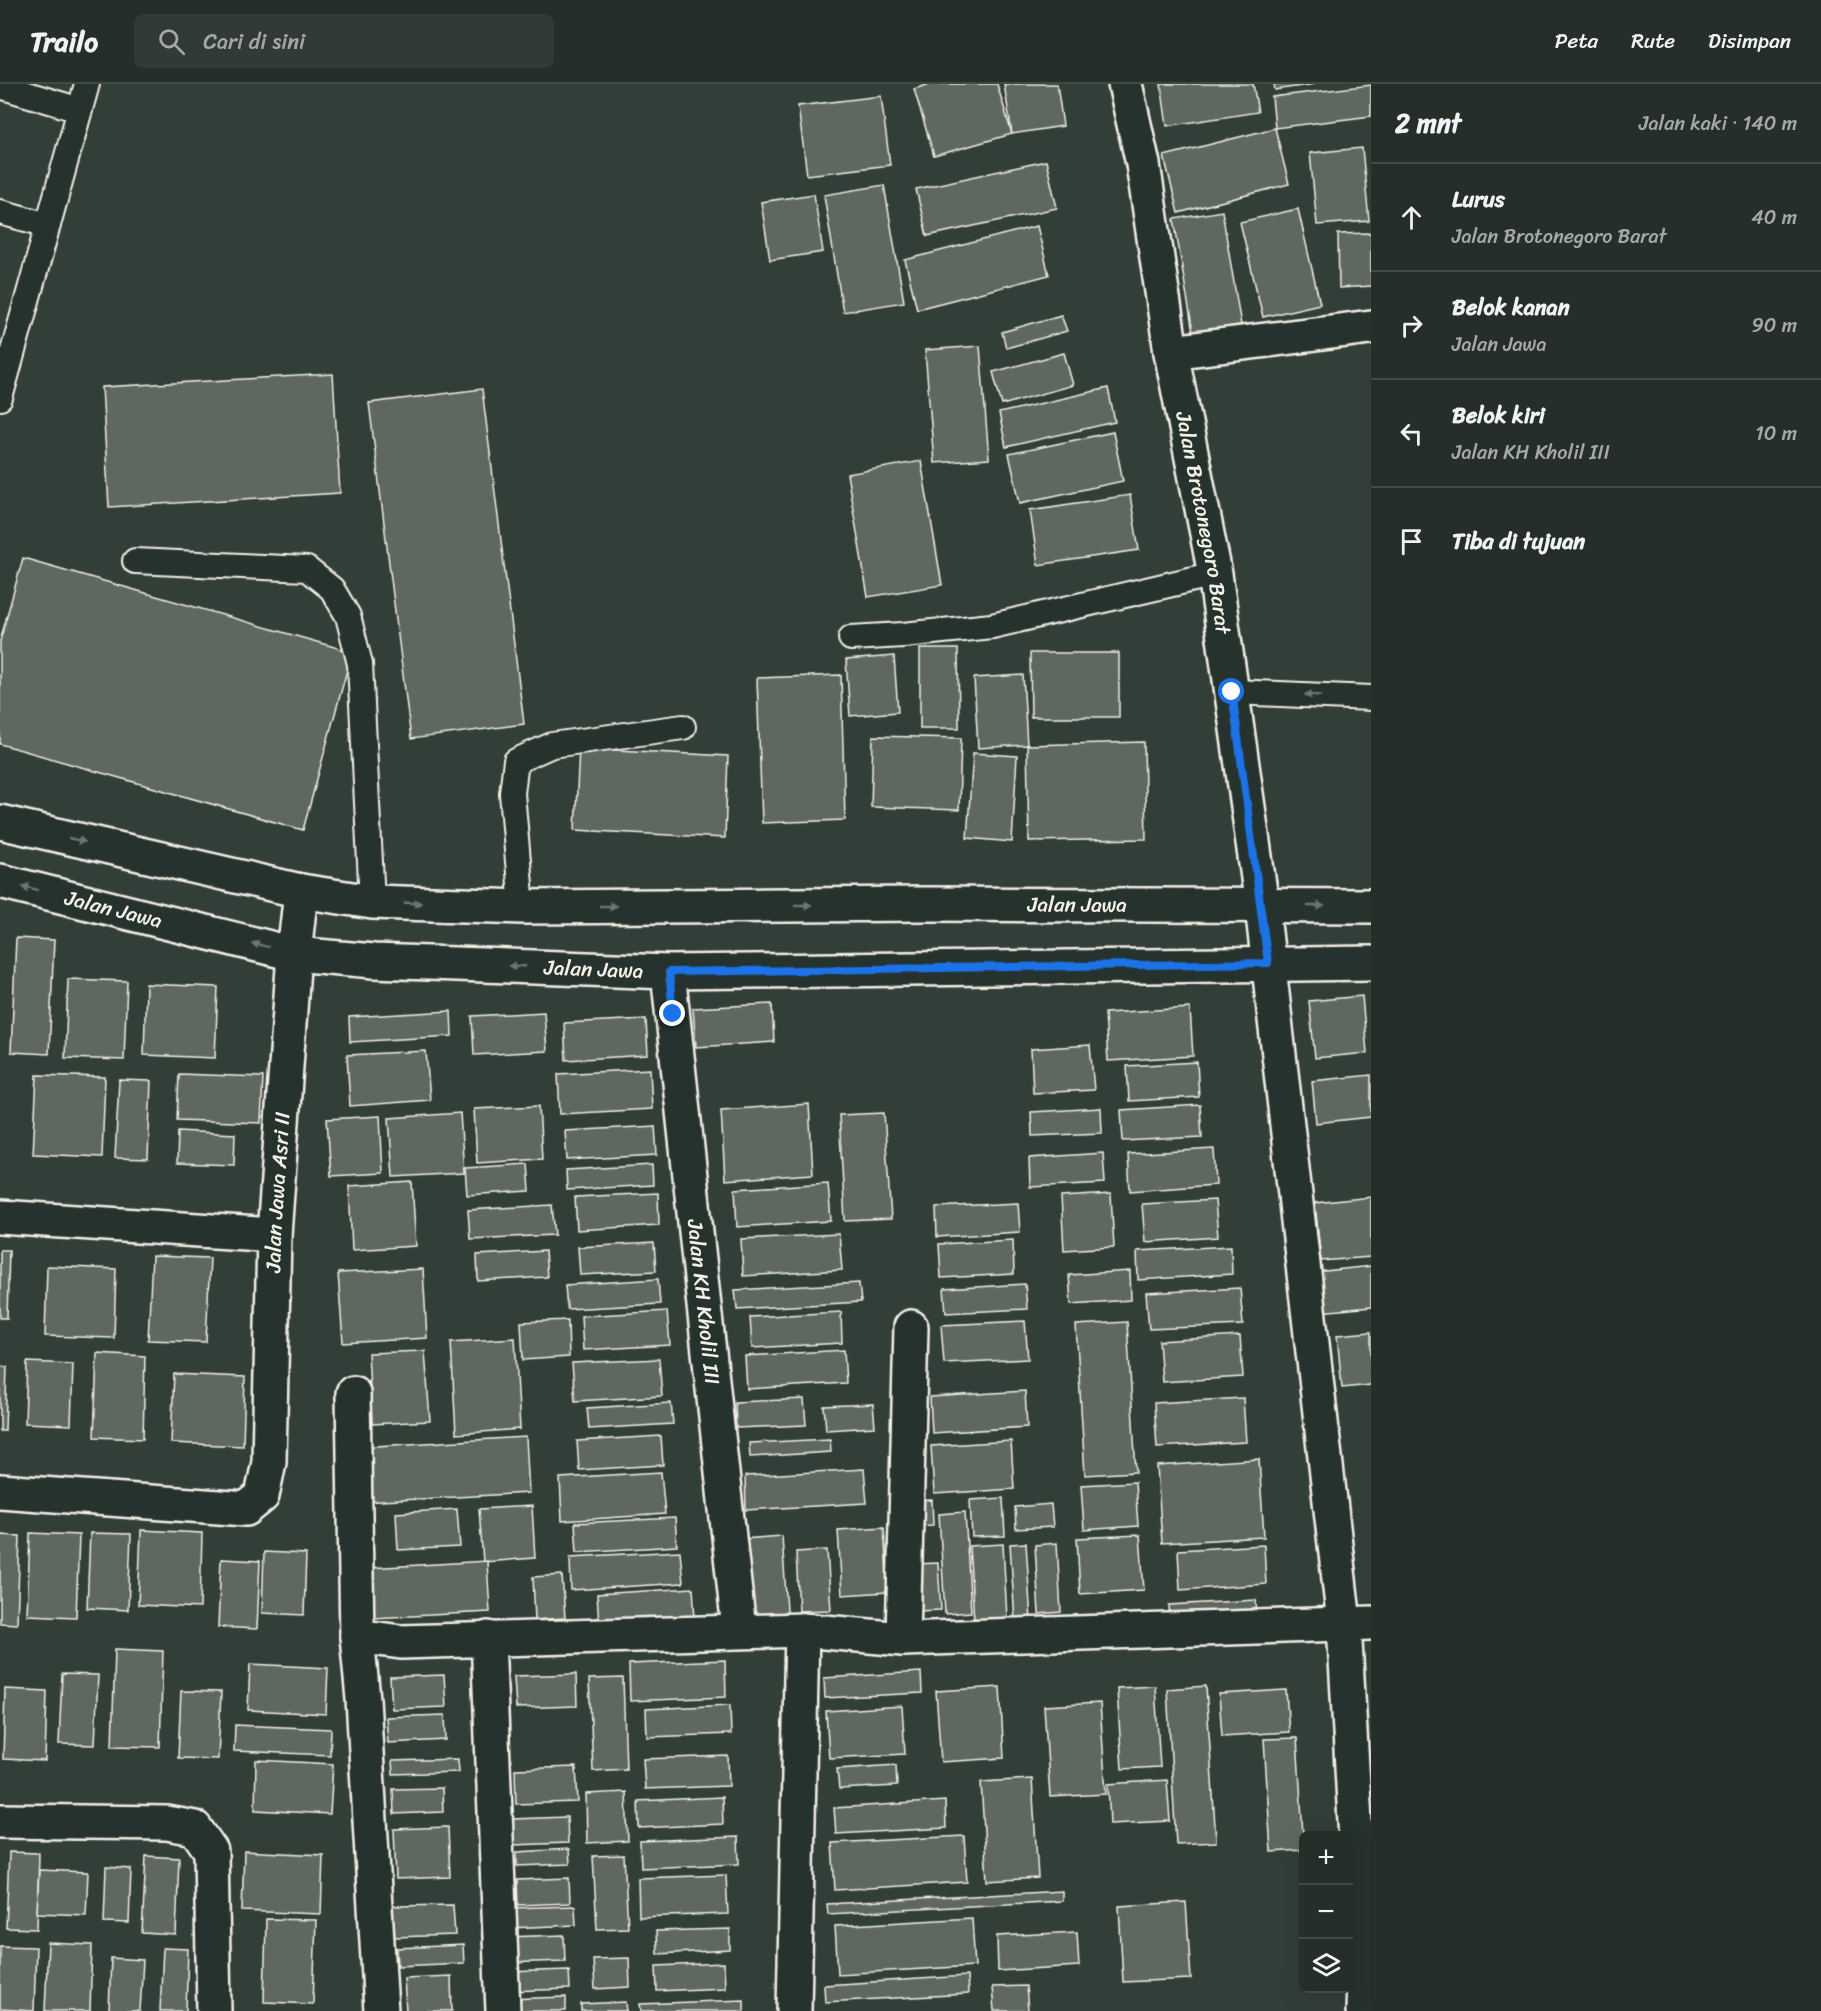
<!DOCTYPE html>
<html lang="id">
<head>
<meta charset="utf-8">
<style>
  :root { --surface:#262e2a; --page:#323a36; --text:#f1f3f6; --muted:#a4a8a8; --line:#424a47 }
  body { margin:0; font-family:Sriracha,sans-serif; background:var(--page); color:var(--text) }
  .controls { position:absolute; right:18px; bottom:18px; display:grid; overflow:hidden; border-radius:9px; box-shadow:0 6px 24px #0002 }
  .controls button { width:54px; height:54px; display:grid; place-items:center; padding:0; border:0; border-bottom:2px solid var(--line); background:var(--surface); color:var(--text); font:30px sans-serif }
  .stop { position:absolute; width:18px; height:18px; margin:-14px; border:4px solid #1a73e8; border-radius:50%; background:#fff }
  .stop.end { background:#1a73e8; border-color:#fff; box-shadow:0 2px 6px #0008 }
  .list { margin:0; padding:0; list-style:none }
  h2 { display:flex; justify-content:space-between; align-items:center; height:78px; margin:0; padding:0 24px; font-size:26px }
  h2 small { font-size:20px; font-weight:400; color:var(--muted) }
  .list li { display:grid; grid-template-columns:39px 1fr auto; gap:18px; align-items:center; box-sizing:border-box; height:108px; padding:0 24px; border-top:2px solid var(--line) }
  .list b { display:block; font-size:22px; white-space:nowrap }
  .list p { margin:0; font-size:20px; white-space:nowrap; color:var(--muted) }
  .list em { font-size:20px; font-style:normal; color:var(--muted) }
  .icon { flex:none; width:33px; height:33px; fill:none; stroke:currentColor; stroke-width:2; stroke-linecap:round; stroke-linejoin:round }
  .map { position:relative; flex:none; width:1371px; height:1927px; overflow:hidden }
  header { display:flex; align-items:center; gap:36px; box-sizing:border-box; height:84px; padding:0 30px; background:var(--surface); border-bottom:2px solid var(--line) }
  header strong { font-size:28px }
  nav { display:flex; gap:33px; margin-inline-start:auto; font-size:21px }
  .search { width:420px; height:54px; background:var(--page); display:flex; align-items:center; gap:15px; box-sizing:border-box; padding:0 21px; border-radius:9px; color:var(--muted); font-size:22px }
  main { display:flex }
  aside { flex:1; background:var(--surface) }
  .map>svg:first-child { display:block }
  .building { fill:#5f6861; stroke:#f4f1e8; stroke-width:1.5 }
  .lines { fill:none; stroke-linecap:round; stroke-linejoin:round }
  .service-casing { stroke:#f4f1e8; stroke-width:28 }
  .minor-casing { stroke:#f4f1e8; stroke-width:38 }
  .secondary-casing { stroke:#f4f1e8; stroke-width:38 }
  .service { stroke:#26332d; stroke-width:24 }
  .minor { stroke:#26332d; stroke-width:33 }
  .secondary { stroke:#26332d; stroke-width:33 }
  .oneway { fill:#6e766e }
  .route { stroke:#1a73e8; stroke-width:8 }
  .labels { text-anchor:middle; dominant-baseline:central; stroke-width:4.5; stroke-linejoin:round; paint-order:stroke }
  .street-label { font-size:21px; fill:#f4f1e8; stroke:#26332d }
</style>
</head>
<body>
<header>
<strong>Trailo</strong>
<div class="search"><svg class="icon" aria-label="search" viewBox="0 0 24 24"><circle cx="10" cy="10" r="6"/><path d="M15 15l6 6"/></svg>Cari di sini</div>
<nav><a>Peta</a><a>Rute</a><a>Disimpan</a></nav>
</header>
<main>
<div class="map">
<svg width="1371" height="1927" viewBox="0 0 1371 1927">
  <rect width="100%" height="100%" fill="#323e38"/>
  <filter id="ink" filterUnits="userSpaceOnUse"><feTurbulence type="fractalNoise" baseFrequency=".0167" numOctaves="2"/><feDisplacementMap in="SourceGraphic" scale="12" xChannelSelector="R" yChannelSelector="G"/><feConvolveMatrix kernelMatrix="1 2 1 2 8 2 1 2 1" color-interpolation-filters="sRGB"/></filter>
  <g filter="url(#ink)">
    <!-- building -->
    <g class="building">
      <path d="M930,0H997L1012,50L934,72L914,5Z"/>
      <path d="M1004,0H1057L1063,42L1012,50Z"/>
      <path d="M1161,0H1253L1258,28L1167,42Z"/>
      <path d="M1274,0H1315L1275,6Z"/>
      <path d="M1371,1V32L1275,44L1272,13Z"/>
      <path d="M881,12L890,81L807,91L798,22Z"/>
      <path d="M1275,44L1289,100L1178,129L1164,72Z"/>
      <path d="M1362,64L1369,137L1317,141L1310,69Z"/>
      <path d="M1046,77L1057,124L927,152L916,105Z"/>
      <path d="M884,101L904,218L843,228L824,111Z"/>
      <path d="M814,110L823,168L770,176L761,118Z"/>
      <path d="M1298,125L1320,220L1263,233L1240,138Z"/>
      <path d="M1222,127L1241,241L1193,249L1174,135Z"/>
      <path d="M1037,142L1049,191L917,225L905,176Z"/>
      <path d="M1371,149V202L1339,204L1338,150Z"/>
      <path d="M1061,231L1067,247L1006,264L1002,248Z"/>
      <path d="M980,262L989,375L934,379L925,266Z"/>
      <path d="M1064,269L1073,301L1002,321L993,288Z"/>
      <path d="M333,290L340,409L109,423L102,303Z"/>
      <path d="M1108,304L1115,338L1006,363L999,329Z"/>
      <path d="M482,305L524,640L411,655L369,319Z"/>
      <path d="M1113,348L1123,397L1020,419L1009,370Z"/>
      <path d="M921,377L942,501L868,513L847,390Z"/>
      <path d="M1130,411L1139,466L1038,481L1030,426Z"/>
      <path d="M23,474L352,568L303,746L0,660V557Z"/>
      <path d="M920,565H958L959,644H920Z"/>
      <path d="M1030,569H1119V633H1031Z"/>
      <path d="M894,572L898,628L850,632L846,576Z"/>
      <path d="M841,591L845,736L762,739L757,594Z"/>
      <path d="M1023,591L1027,661L978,664L974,594Z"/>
      <path d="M873,652L961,654L959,726L871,723Z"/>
      <path d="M1144,658L1146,755L1029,757L1027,661Z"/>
      <path d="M579,664L728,672L725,754L575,746Z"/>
      <path d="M973,669L1017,672L1012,758L967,754Z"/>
      <path d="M16,854L54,856L49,970L11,968Z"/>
      <path d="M68,895L127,897L124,976L65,974Z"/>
      <path d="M146,900L218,903L215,974L144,971Z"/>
      <path d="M1362,912L1367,969L1315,974L1309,917Z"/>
      <path d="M772,920L774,958L696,963L693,924Z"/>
      <path d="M1190,924L1193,972L1108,977L1105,929Z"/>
      <path d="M451,927L452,952L350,958L349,933Z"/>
      <path d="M544,928L547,967L474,971L472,932Z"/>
      <path d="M646,935L648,971L566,976L564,939Z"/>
      <path d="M1090,961L1094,1006L1033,1009L1031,965Z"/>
      <path d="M426,967L430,1016L350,1022L347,971Z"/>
      <path d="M1197,978L1199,1013L1129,1017L1127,982Z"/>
      <path d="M650,985L652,1025L560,1030L558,990Z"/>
      <path d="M179,990L263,993L261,1039L177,1036Z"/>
      <path d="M37,991L105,993L102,1073L33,1070Z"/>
      <path d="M1371,991V1033L1316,1039L1312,997Z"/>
      <path d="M119,996L151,997L148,1075L115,1074Z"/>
      <path d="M809,1020L813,1090L725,1096L721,1026Z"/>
      <path d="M1200,1021L1202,1053L1123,1057L1121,1026Z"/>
      <path d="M539,1022L542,1075L477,1079L474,1025Z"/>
      <path d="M1101,1024L1102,1049L1032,1052L1031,1028Z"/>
      <path d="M460,1029L464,1089L393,1093L389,1034Z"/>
      <path d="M884,1029L891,1135L845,1137L839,1031Z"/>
      <path d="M380,1032L383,1089L331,1092L327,1035Z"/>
      <path d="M655,1042L657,1071L567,1076L565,1047Z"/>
      <path d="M178,1047L235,1050L234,1081L177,1079Z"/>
      <path d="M1214,1065L1216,1101L1130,1107L1128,1070Z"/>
      <path d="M1103,1069L1105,1099L1030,1103L1029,1074Z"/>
      <path d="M528,1080L530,1107L467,1111L465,1084Z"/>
      <path d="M652,1081L653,1101L567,1106L566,1086Z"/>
      <path d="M412,1098L416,1162L352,1166L349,1102Z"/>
      <path d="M828,1099L831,1137L737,1143L735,1105Z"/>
      <path d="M658,1109L659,1141L577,1146L575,1113Z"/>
      <path d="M1111,1110L1114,1163L1064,1166L1061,1113Z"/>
      <path d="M1371,1113V1173L1321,1177L1315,1119Z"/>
      <path d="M1215,1116L1218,1153L1145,1158L1142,1120Z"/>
      <path d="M1018,1119L1020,1148L937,1153L936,1123Z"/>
      <path d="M552,1121L555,1151L470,1155L468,1126Z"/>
      <path d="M839,1150L842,1186L743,1192L741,1155Z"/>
      <path d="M1013,1156L1014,1190L941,1194L939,1160Z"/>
      <path d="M654,1159L656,1187L580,1191L578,1163Z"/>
      <path d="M1231,1162L1232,1190L1138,1196L1137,1167Z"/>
      <path d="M0,1166H9L7,1234H0Z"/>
      <path d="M545,1167L547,1193L478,1197L477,1171Z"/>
      <path d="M152,1172L210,1174L206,1258L148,1256Z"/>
      <path d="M47,1182L116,1185L114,1254L45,1252Z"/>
      <path d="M1371,1182V1223L1320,1228L1316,1188Z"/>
      <path d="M423,1185L427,1254L343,1259L338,1189Z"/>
      <path d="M1130,1187L1131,1216L1071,1220L1069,1191Z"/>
      <path d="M658,1195L660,1220L567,1225L565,1201Z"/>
      <path d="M859,1199L861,1218L737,1225L735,1206Z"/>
      <path d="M1025,1200L1027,1225L946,1229L944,1205Z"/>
      <path d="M1240,1204L1243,1241L1149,1245L1146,1209Z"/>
      <path d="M667,1227L670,1261L583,1266L581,1232Z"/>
      <path d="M841,1228L842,1259L752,1264L750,1233Z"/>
      <path d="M568,1236L569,1273L523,1276L521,1238Z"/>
      <path d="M1025,1237L1028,1275L944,1279L941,1241Z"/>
      <path d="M1127,1238L1136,1388L1085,1391L1076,1241Z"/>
      <path d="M1371,1248V1301L1342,1304L1337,1251Z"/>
      <path d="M1240,1252L1243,1293L1162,1298L1159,1257Z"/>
      <path d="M515,1254L520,1345L456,1350L451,1258Z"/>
      <path d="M844,1266L846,1299L747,1305L745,1272Z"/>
      <path d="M425,1267L430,1337L372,1340L368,1269Z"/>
      <path d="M97,1269L145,1272L143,1355L94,1353Z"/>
      <path d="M659,1275L662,1312L575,1317L572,1279Z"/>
      <path d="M27,1278L73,1280L71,1341L25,1339Z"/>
      <path d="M0,1282L7,1283L5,1347H0Z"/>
      <path d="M174,1290L245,1293L243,1362L171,1359Z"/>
      <path d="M1025,1307L1027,1343L932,1349L930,1313Z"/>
      <path d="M1243,1314L1246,1358L1157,1363L1154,1319Z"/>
      <path d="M804,1315L806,1341L736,1344L735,1318Z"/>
      <path d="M671,1319L673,1340L589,1345L587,1324Z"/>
      <path d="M873,1320L875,1343L826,1346L824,1322Z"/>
      <path d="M661,1352L663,1381L579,1386L577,1357Z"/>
      <path d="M526,1353L529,1409L363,1418L359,1363Z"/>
      <path d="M830,1355L831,1368L750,1373L749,1359Z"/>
      <path d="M1011,1357L1014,1405L934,1410L931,1362Z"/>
      <path d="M1259,1375L1264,1453L1162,1459L1157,1382Z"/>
      <path d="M864,1385L867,1419L746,1426L745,1392Z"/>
      <path d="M661,1388L665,1430L562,1437L560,1394Z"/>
      <path d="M1135,1398L1138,1442L1084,1446L1081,1401Z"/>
      <path d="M1003,1414L1005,1452L972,1453L970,1416Z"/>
      <path d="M932,1416L933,1441L911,1442L910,1417Z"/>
      <path d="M1051,1420L1053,1443L1016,1445L1015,1423Z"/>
      <path d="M532,1422L535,1474L483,1478L479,1425Z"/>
      <path d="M457,1425L460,1463L398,1466L396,1429Z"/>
      <path d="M965,1428L971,1528L945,1530L939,1430Z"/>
      <path d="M675,1434L677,1462L577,1468L575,1439Z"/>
      <path d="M884,1443L888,1508L842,1511L838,1446Z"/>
      <path d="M141,1446L202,1449L200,1524L138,1521Z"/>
      <path d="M30,1449L79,1451L76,1533L27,1531Z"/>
      <path d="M90,1449L131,1450L128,1526L87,1524Z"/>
      <path d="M0,1451L20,1452L17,1540L0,1539Z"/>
      <path d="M1140,1451L1144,1506L1080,1510L1077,1454Z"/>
      <path d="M782,1452L788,1541L749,1542L743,1455Z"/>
      <path d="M1026,1459L1031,1537L1015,1538L1010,1460Z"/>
      <path d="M1057,1459L1061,1528L1039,1530L1035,1461Z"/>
      <path d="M1003,1460L1007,1534L974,1536L969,1462Z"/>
      <path d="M1264,1461L1266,1500L1180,1506L1178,1466Z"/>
      <path d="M827,1466L831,1526L799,1527L796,1468Z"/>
      <path d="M680,1467L683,1499L571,1506L570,1473Z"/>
      <path d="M264,1468L306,1470L304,1531L262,1529Z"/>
      <path d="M221,1475L260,1477L257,1545L218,1543Z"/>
      <path d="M487,1477L490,1528L372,1534L369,1484Z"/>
      <path d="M938,1479L941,1526L917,1527L914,1480Z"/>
      <path d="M562,1491L565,1534L535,1536L533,1493Z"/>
      <path d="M693,1504L695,1535L599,1541L597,1510Z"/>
      <path d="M1256,1516L1257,1536L1170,1541L1169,1521Z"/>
      <path d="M115,1565L163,1567L160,1663L112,1662Z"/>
      <path d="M725,1576L726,1613L630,1617L629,1580Z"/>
      <path d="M250,1580L328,1584L326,1630L248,1626Z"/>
      <path d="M921,1588L922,1609L825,1614L824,1594Z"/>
      <path d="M62,1590L98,1591L95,1661L59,1660Z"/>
      <path d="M576,1590L577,1622L516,1624L514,1592Z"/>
      <path d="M444,1591L446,1623L392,1625L390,1593Z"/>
      <path d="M623,1594L626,1685L593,1687L589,1595Z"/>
      <path d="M1155,1602L1160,1683L1122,1685L1117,1604Z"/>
      <path d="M1206,1602L1216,1758L1176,1760L1167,1605Z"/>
      <path d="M1000,1603L1004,1674L941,1678L936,1607Z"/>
      <path d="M5,1605L47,1607L45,1677L3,1675Z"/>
      <path d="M1286,1606L1289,1648L1222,1652L1219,1610Z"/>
      <path d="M181,1607L221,1608L218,1675L178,1674Z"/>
      <path d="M1100,1619L1106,1710L1050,1713L1044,1622Z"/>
      <path d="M730,1621L731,1650L647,1653L646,1625Z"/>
      <path d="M902,1622L905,1670L829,1674L826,1627Z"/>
      <path d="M445,1631L446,1656L388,1659L386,1633Z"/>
      <path d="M235,1641L331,1645L330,1671L234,1667Z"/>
      <path d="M1297,1654L1304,1766L1271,1768L1264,1655Z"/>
      <path d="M728,1672L729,1702L645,1705L643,1675Z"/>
      <path d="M458,1675L459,1688L393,1690L392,1677Z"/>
      <path d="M256,1676L333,1680L330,1730L255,1726Z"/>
      <path d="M896,1681L897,1702L839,1705L837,1685Z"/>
      <path d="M576,1683L578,1718L516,1720L515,1685Z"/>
      <path d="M1032,1695L1038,1794L987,1797L981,1698Z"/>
      <path d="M1167,1696L1170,1737L1110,1740L1108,1700Z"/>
      <path d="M442,1704L443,1728L394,1730L393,1705Z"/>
      <path d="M626,1708L628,1757L587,1759L586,1710Z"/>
      <path d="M722,1713L723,1740L639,1744L638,1717Z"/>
      <path d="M945,1717L946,1744L836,1750L834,1724Z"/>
      <path d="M567,1733L568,1759L513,1761L512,1735Z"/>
      <path d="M448,1743L450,1793L396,1795L394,1745Z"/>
      <path d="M964,1752L967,1798L835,1806L832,1759Z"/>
      <path d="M738,1753L739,1780L641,1784L640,1757Z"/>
      <path d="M569,1765L570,1780L517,1782V1768Z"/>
      <path d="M244,1767L323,1771L321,1830L242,1827Z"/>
      <path d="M9,1768L39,1769L37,1845L6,1844Z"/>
      <path d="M624,1771L628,1844L597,1845L593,1772Z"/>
      <path d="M146,1772L179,1774L176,1851L142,1849Z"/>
      <path d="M106,1783L131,1785L129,1839L104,1838Z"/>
      <path d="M39,1786L88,1788L86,1831L37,1829Z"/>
      <path d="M726,1791L728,1830L639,1833L638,1794Z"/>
      <path d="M569,1794L570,1819L518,1821L517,1796Z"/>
      <path d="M1062,1807V1817L828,1830L827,1820Z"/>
      <path d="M1186,1818L1191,1895L1123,1898L1119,1822Z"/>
      <path d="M453,1821L455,1851L394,1853L393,1822Z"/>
      <path d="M575,1822L576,1841L509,1844V1824Z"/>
      <path d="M972,1834L975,1882L838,1890L835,1842Z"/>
      <path d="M266,1835L316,1836L313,1920L264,1918Z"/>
      <path d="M730,1845V1866L657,1870L656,1847Z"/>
      <path d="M1077,1848L1079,1882L998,1887L997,1852Z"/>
      <path d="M564,1851L565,1877L506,1879L505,1853Z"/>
      <path d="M48,1859L92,1861L90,1927H45Z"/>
      <path d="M463,1861L464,1879L398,1882L397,1864Z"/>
      <path d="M0,1862L36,1863L34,1927L0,1925Z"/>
      <path d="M163,1864L188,1865L186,1927H160Z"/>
      <path d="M111,1874L143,1876L140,1927H109Z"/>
      <path d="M629,1874L630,1903L595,1905L593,1875Z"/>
      <path d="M724,1879L725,1904L657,1907L656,1882Z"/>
      <path d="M569,1886L570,1905L506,1907L505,1888Z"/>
      <path d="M451,1892L452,1927H406L404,1894Z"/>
      <path d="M967,1892L968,1910L825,1918L824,1901Z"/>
      <path d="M1026,1902L1028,1927H994L992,1903Z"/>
      <path d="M566,1913V1927H507L506,1915Z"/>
      <path d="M744,1916V1927H641L640,1920Z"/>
      <path d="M626,1918L627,1927H581V1920Z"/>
    </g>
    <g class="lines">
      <defs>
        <g id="service">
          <path d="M0,2L80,26"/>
          <path d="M0,128L48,141"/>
          <path d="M0,314L87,0"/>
          <path d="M135,477L307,485L332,505L348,532L360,580L372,818"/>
          <path d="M851,554L903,551L992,542L1215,490"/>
          <path d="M1232,608L1371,614"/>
          <path d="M522,823L512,709L516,677L552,661L683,643"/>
        </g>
        <g id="minor">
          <path d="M1171,268L1371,243"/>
          <path id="s1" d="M668,888L739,1546"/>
          <path d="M0,1133L274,1151"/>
          <path d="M353,1309L357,1552"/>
          <path id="s2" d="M0,1407L246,1425L262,1412L269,1378L274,1151L294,870L301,807"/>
          <path d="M488,1554L503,1927"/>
          <path d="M903,1555L911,1243"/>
          <path d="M0,1737L167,1739L195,1744L211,1767L214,1927"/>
          <path d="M381,1927L363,1615L357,1552L401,1558L802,1546L903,1555L1371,1539"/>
          <path d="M794,1927L802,1546"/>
        </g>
        <g id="secondary">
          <path id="s3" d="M1125,0L1143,80L1171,268L1215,490L1262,822L1344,1539L1364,1900L1363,1927"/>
          <path id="s4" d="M0,738L301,807L372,818L522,823L925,820L1371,822"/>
          <path id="s5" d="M0,797L294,870L374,877L668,888L1371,879"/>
        </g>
      </defs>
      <!-- service casing -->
      <use href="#service" class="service-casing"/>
      <!-- minor casing -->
      <use href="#minor" class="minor-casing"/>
      <!-- secondary casing -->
      <use href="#secondary" class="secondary-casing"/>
      <!-- service -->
      <use href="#service" class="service"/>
      <!-- minor -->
      <use href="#minor" class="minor"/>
      <!-- secondary -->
      <use href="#secondary" class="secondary"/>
    </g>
    <!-- one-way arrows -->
    <defs><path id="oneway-solid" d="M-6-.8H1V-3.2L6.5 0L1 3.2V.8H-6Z" transform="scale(1.5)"/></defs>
    <g class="oneway">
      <use href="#oneway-solid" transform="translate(1313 611) rotate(-177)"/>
      <use href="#oneway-solid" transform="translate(77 756) rotate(13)"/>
      <use href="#oneway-solid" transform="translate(30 804) rotate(-166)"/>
      <use href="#oneway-solid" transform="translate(413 819) rotate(2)"/>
      <use href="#oneway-solid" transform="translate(803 821)"/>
      <use href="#oneway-solid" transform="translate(608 822)"/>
      <use href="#oneway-solid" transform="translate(1316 822)"/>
      <use href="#oneway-solid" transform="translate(260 861) rotate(-166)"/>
      <use href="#oneway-solid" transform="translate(517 882) rotate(-178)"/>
    </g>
  </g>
  <g class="lines" filter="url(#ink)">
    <!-- route -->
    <path class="route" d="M673,930L669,888L1268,879L1232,608"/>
  </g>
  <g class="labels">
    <!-- street labels -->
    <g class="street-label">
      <text stroke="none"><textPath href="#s3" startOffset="446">Jalan Brotonegoro Barat</textPath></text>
      <text stroke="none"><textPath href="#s4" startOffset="1086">Jalan Jawa</textPath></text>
      <text stroke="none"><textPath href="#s5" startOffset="117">Jalan Jawa</textPath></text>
      <text stroke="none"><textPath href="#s5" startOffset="603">Jalan Jawa</textPath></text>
      <text stroke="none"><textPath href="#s2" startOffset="572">Jalan Jawa Asri II</textPath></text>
      <text stroke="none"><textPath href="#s1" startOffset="332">Jalan KH Kholil III</textPath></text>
    </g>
  </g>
</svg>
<div class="controls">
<button>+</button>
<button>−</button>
<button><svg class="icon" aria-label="layers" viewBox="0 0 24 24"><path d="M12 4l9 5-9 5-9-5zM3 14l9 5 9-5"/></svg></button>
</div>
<div class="stop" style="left:1232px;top:608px"></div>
<div class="stop end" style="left:673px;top:930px"></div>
</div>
<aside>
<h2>2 mnt<small>Jalan kaki · 140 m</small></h2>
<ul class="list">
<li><svg class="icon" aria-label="ahead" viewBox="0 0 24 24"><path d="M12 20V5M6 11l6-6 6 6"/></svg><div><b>Lurus</b><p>Jalan Brotonegoro Barat</p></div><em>40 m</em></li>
<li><svg class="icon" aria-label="right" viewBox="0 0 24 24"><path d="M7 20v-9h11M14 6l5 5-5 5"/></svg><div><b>Belok kanan</b><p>Jalan Jawa</p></div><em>90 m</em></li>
<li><svg class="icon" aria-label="left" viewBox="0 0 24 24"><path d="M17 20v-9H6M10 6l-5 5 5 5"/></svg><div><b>Belok kiri</b><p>Jalan KH Kholil III</p></div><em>10 m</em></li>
<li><svg class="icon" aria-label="arrive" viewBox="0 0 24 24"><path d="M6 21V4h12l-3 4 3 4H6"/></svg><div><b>Tiba di tujuan</b></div></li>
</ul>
</aside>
</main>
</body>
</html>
